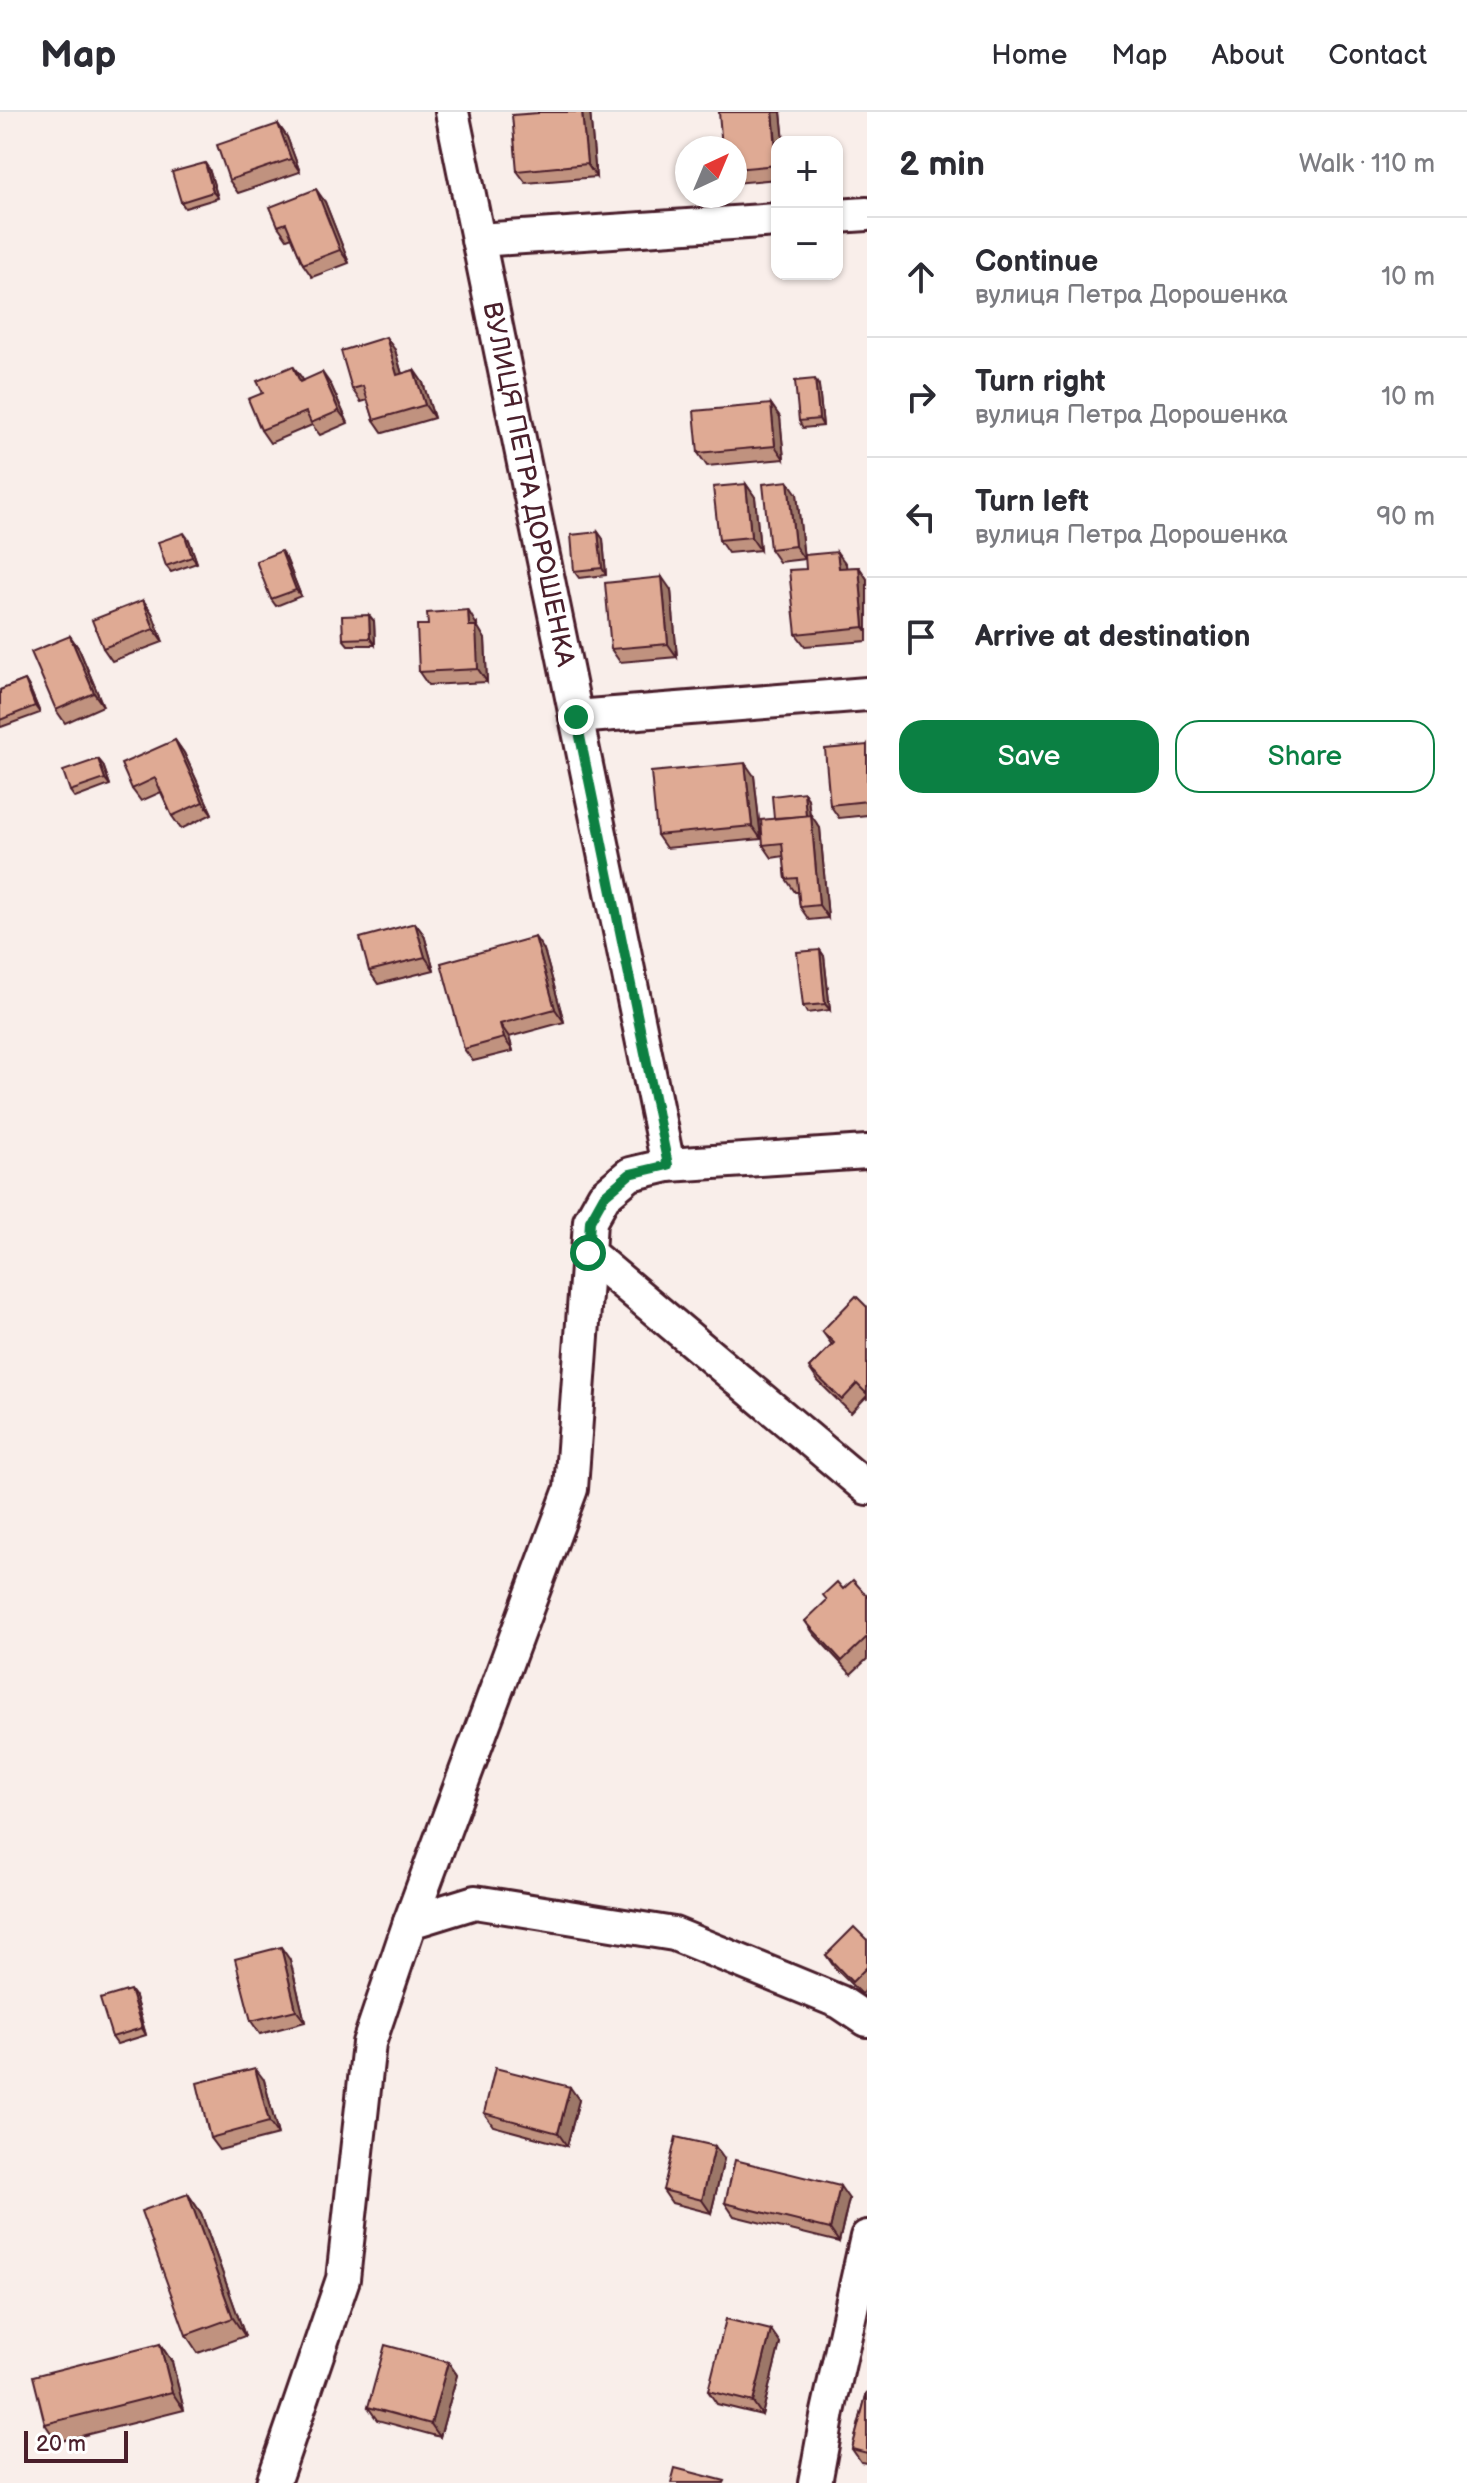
<!DOCTYPE html>
<html lang="en">
<head>
<meta charset="utf-8">
<style>
  :root { --surface:#fff; --page:#f7f7f7; --text:#2b2b33; --muted:#7c7c81; --line:#e1e1e2; --accent:#0b8043 }
  body { margin:0; font-family:"Balsamiq Sans",sans-serif; background:var(--page); color:var(--text) }
  .controls { position:absolute; right:24px; top:24px; display:grid; overflow:hidden; border-radius:16px; box-shadow:0 2px 6px #0004 }
  .controls button { width:72px; height:72px; display:grid; place-items:center; padding:0; border:0; border-bottom:2px solid var(--line); background:var(--surface); color:var(--text); font:40px sans-serif }
  .compass { position:absolute; left:675px; top:24px; width:72px; height:72px; border-radius:50%; background:var(--surface); box-shadow:0 2px 6px #0004; rotate:44deg }
  .scale { position:absolute; left:24px; bottom:20px; width:104px; box-sizing:border-box; padding-left:8px; border:4px solid #4a1f2b; border-top:0; font-size:22px; line-height:28px; white-space:nowrap; color:#4a1f2b; -webkit-text-stroke:6px #fff; paint-order:stroke }
  .stop { position:absolute; width:24px; height:24px; margin:-18px; border:6px solid #0b8043; border-radius:50%; background:#fff }
  .stop.end { background:#0b8043; border-color:#fff; box-shadow:0 2px 8px #0008 }
  .list { margin:0; padding:0; list-style:none }
  h2 { display:flex; justify-content:space-between; align-items:center; height:104px; margin:0; padding:0 32px; font-size:34px }
  h2 small { font-size:26px; font-weight:400; color:var(--muted) }
  .list li { display:grid; grid-template-columns:52px 1fr auto; gap:24px; align-items:center; box-sizing:border-box; height:120px; padding:0 32px; border-top:2px solid var(--line) }
  .list b { display:block; font-size:30px; white-space:nowrap }
  .list p { margin:0; font-size:26px; white-space:nowrap; color:var(--muted) }
  .list em { font-size:26px; font-style:normal; color:var(--muted) }
  .actions { display:flex; gap:16px; padding:24px 32px }
  .actions a { flex:1; padding:18px 0; border:2px solid var(--accent); border-radius:24px; text-align:center; font-size:28px; color:var(--accent) }
  .actions .main { background:var(--accent); color:#fff }
  .icon { flex:none; width:44px; height:44px; fill:none; stroke:currentColor; stroke-width:2; stroke-linecap:round; stroke-linejoin:round }
  .map { position:relative; flex:none; width:867px; height:2371px; overflow:hidden }
  header { display:flex; align-items:center; gap:48px; box-sizing:border-box; height:112px; padding:0 40px; background:var(--surface); border-bottom:2px solid var(--line) }
  header strong { font-size:38px }
  nav { display:flex; gap:44px; margin-inline-start:auto; font-size:28px }
  main { display:flex }
  aside { flex:1; background:var(--surface) }
  .map>svg:first-child { display:block }
  .lines { fill:none; stroke-linecap:round; stroke-linejoin:round }
  .minor-casing { stroke:#4a1f2b; stroke-width:38 }
  .minor { stroke:#fff; stroke-width:32 }
  .wall { fill:#c0927f; stroke:#4a1f2b; stroke-width:2 }
  .shaded-wall { fill:#9c7768; stroke:#4a1f2b; stroke-width:2 }
  .building { fill:#dfaa94; stroke:#4a1f2b; stroke-width:2 }
  .route { stroke:#0b8043; stroke-width:10 }
  .labels { text-anchor:middle; dominant-baseline:central; stroke-width:6; stroke-linejoin:round; paint-order:stroke }
  .street-label { font-size:26px; fill:#4a1f2b; stroke:#fff }
</style>
</head>
<body>
<header>
<strong>Map</strong>
<nav><a>Home</a><a>Map</a><a>About</a><a>Contact</a></nav>
</header>
<main>
<div class="map">
<svg width="867" height="2371" viewBox="0 0 867 2371">
  <rect width="100%" height="100%" fill="#f9eeea"/>
  <filter id="ink" filterUnits="userSpaceOnUse"><feTurbulence type="fractalNoise" baseFrequency=".0125" numOctaves="2"/><feDisplacementMap in="SourceGraphic" scale="16" xChannelSelector="R" yChannelSelector="G"/><feConvolveMatrix kernelMatrix="1 2 1 2 8 2 1 2 1" color-interpolation-filters="sRGB"/></filter>
  <g filter="url(#ink)">
    <g class="lines">
      <defs>
        <g id="minor">
          <path id="s1" d="M452,0L668,1053L630,1062L604,1084L590,1109L588,1141L867,1376"/>
          <path d="M837,104L867,102"/>
          <path d="M478,128L777,108"/>
          <path d="M576,605L867,582"/>
          <path d="M668,1053L867,1040"/>
          <path d="M410,1810L475,1790L674,1822L840,1890L867,1908"/>
          <path d="M273,2371L343,2167L369,1931L410,1810L571,1377L588,1141"/>
          <path d="M815,2371L828,2300L867,2125"/>
        </g>
      </defs>
      <!-- minor casing -->
      <use href="#minor" class="minor-casing"/>
      <!-- minor -->
      <use href="#minor" class="minor"/>
    </g>
    <!-- wall -->
    <g class="wall">
      <path d="M590,0L596,65L526,71L517,59Z"/>
      <path d="M719,0H781L784,30H777V67L735,71V36Z"/>
      <path d="M278,12L287,25L300,60L238,81L229,68Z"/>
      <path d="M209,57L218,86L185,96L181,90Z"/>
      <path d="M325,90L349,151L312,165L303,152L292,125L287,127L278,114Z"/>
      <path d="M395,238L402,262L414,258L423,271L434,306L383,321L374,308L368,288L361,290L352,277Z"/>
      <path d="M303,268L331,273L348,311L320,323L312,313L270,331L261,318Z"/>
      <path d="M819,274L823,314L803,316L799,309Z"/>
      <path d="M771,292L780,305L784,347L707,354L698,341Z"/>
      <path d="M746,372L755,385L760,438L728,441L719,428Z"/>
      <path d="M797,382L804,447L779,450L770,437Z"/>
      <path d="M598,420L603,427L606,463L579,466L574,459Z"/>
      <path d="M189,428L197,451L171,460L166,454Z"/>
      <path d="M286,446L301,484L276,494L271,487Z"/>
      <path d="M846,452V456L859,455L867,467V529L805,534L796,522Z"/>
      <path d="M671,478L677,545L620,550L611,537Z"/>
      <path d="M143,488L152,501L163,530L112,549L103,536Z"/>
      <path d="M374,509L375,533H348L343,527Z"/>
      <path d="M477,511V515L485,527L487,570L428,573L419,560Z"/>
      <path d="M70,524L79,537L103,594L65,611L56,598Z"/>
      <path d="M25,568L29,575L40,601L1,615L0,614V578Z"/>
      <path d="M175,628L184,641L212,702L181,717L172,704L161,680L141,689L132,677Z"/>
      <path d="M867,633V703L839,706L830,693Z"/>
      <path d="M98,647L103,653L110,673L75,686L70,679Z"/>
      <path d="M754,664L761,727L666,736L657,723Z"/>
      <path d="M808,687L810,703L820,716L828,806L809,808L800,795L798,780H795L786,767L784,744L772,746L763,733L774,706Z"/>
      <path d="M415,811L424,823L434,858L378,872L369,859Z"/>
      <path d="M544,838L564,910L509,925L513,939L473,949L464,937Z"/>
      <path d="M820,838L824,844L830,898L807,901L803,894Z"/>
      <path d="M867,1195V1286L866,1285L851,1301L818,1269L809,1256L832,1233L822,1219Z"/>
      <path d="M867,1484V1547L851,1562L814,1522L805,1509Z"/>
      <path d="M867,1828V1877L861,1882L835,1856L826,1843Z"/>
      <path d="M290,1848L305,1910L260,1922L251,1909Z"/>
      <path d="M135,1885L146,1923L117,1932L112,1925Z"/>
      <path d="M264,1968L278,2023L219,2038L210,2026Z"/>
      <path d="M579,1988L567,2034L493,2014L484,2001Z"/>
      <path d="M724,2047L711,2101L672,2091L663,2078Z"/>
      <path d="M188,2082L201,2101L245,2224L198,2241L186,2223Z"/>
      <path d="M849,2087L839,2130L734,2104L725,2091Z"/>
      <path d="M771,2218L780,2231L762,2303L717,2292L708,2279Z"/>
      <path d="M160,2232L172,2250L184,2298L57,2330L45,2312Z"/>
      <path d="M448,2250L457,2263L440,2325L377,2308L368,2295Z"/>
      <path d="M867,2280V2351L861,2350L852,2337Z"/>
    </g>
    <!-- shaded-wall -->
    <g class="shaded-wall">
      <path d="M582,0H590L596,65L587,52Z"/>
      <path d="M773,0H781L784,30H777V42Z"/>
      <path d="M278,12L287,25L300,60L291,47Z"/>
      <path d="M205,51L209,57L218,86L213,80Z"/>
      <path d="M316,77L325,90L349,151L340,138Z"/>
      <path d="M386,225L395,238L406,276L397,263Z"/>
      <path d="M293,254L302,266L309,282L300,270Z"/>
      <path d="M414,258L423,271L434,306L425,293Z"/>
      <path d="M322,260L331,273L348,311L339,299Z"/>
      <path d="M815,267L819,274L823,314L819,307Z"/>
      <path d="M771,292L780,305L784,347L775,334Z"/>
      <path d="M788,369L797,382L804,447L795,434Z"/>
      <path d="M746,372L755,385L760,438L751,425Z"/>
      <path d="M598,420L603,427L606,463L602,456Z"/>
      <path d="M184,421L189,428L197,451L192,445Z"/>
      <path d="M281,439L286,446L301,484L296,478Z"/>
      <path d="M837,440L846,452L848,469L839,456Z"/>
      <path d="M859,455L867,467V519L864,515Z"/>
      <path d="M662,465L671,478L677,545L668,532Z"/>
      <path d="M143,488L152,501L163,530L154,517Z"/>
      <path d="M468,498L485,527L487,570L478,557L469,514Z"/>
      <path d="M369,503L374,509L375,533L370,526Z"/>
      <path d="M70,524L79,537L103,594L94,581Z"/>
      <path d="M25,568L29,575L40,601L35,594Z"/>
      <path d="M175,628L184,641L212,702L203,690Z"/>
      <path d="M98,647L103,653L110,673L105,667Z"/>
      <path d="M745,651L754,664L761,727L752,714Z"/>
      <path d="M804,680L808,687L811,713L806,706Z"/>
      <path d="M811,703L820,716L828,806L819,793Z"/>
      <path d="M415,811L424,823L434,858L425,845Z"/>
      <path d="M535,825L544,838L564,910L555,897Z"/>
      <path d="M820,838L824,844L830,898L825,892Z"/>
      <path d="M500,912L509,925L513,939L504,926Z"/>
      <path d="M281,1835L290,1848L305,1910L296,1898Z"/>
      <path d="M130,1878L135,1885L146,1923L142,1916Z"/>
      <path d="M255,1956L264,1968L278,2023L269,2010Z"/>
      <path d="M570,1975L579,1988L567,2034L558,2021Z"/>
      <path d="M715,2034L724,2047L711,2101L702,2088Z"/>
      <path d="M840,2074L849,2087L839,2130L830,2117Z"/>
      <path d="M188,2082L201,2101L245,2224L233,2206Z"/>
      <path d="M771,2218L780,2231L762,2303L753,2290Z"/>
      <path d="M160,2232L172,2250L184,2298L172,2280Z"/>
      <path d="M448,2250L457,2263L440,2325L431,2312Z"/>
    </g>
    <!-- building -->
    <g class="building">
      <path d="M538,0H582L587,52L517,59L512,3L538,1Z"/>
      <path d="M719,0H773L777,53L735,57V36H722Z"/>
      <path d="M278,12L291,47L229,68L217,33Z"/>
      <path d="M205,51L213,80L181,90L172,60Z"/>
      <path d="M316,77L340,138L303,152L286,111L278,114L270,95Z"/>
      <path d="M386,225L397,263L414,258L425,293L374,308L363,274L352,277L341,239Z"/>
      <path d="M293,254L300,270L322,260L339,299L311,311L306,300L261,318L248,287L263,281L257,269Z"/>
      <path d="M815,267L819,307L799,309L795,269Z"/>
      <path d="M771,292L775,334L698,341L694,299Z"/>
      <path d="M788,369L795,434L770,437L763,372Z"/>
      <path d="M746,372L751,425L719,428L713,375Z"/>
      <path d="M598,420L602,456L574,459L571,423Z"/>
      <path d="M184,421L192,445L166,454L158,430Z"/>
      <path d="M281,439L296,478L271,487L256,449Z"/>
      <path d="M837,440L839,456L859,455L864,515L796,522L789,458L806,457L805,443Z"/>
      <path d="M662,465L668,532L611,537L605,471Z"/>
      <path d="M143,488L154,517L103,536L92,508Z"/>
      <path d="M468,498L469,514H476L478,557L419,560L417,513H428L427,501Z"/>
      <path d="M369,503L370,526L343,527L342,504Z"/>
      <path d="M70,524L94,581L56,598L31,540Z"/>
      <path d="M25,568L35,594L0,608V578Z"/>
      <path d="M175,628L203,690L172,704L155,666L132,677L121,652Z"/>
      <path d="M867,633V689L830,693L825,637Z"/>
      <path d="M98,647L105,667L70,679L63,659Z"/>
      <path d="M745,651L752,714L657,723L651,660Z"/>
      <path d="M804,680L806,704L774,706L772,684Z"/>
      <path d="M811,703L819,793L800,795L797,766L786,767L782,731L763,733L761,708Z"/>
      <path d="M415,811L425,845L369,859L360,826Z"/>
      <path d="M535,825L555,897L500,912L504,926L464,937L441,851Z"/>
      <path d="M820,838L825,892L803,894L797,840Z"/>
      <path d="M856,1184L867,1195V1282L857,1272L842,1288L809,1256L834,1231L822,1219Z"/>
      <path d="M853,1468L867,1484V1525L842,1549L805,1509L827,1488L823,1483L837,1470L843,1477Z"/>
      <path d="M854,1815L867,1828V1855L852,1870L826,1843Z"/>
      <path d="M281,1835L296,1898L251,1909L235,1847Z"/>
      <path d="M130,1878L142,1916L112,1925L100,1887Z"/>
      <path d="M255,1956L269,2010L210,2026L197,1971Z"/>
      <path d="M495,1956L570,1975L558,2021L484,2001Z"/>
      <path d="M676,2025L715,2034L702,2088L663,2078Z"/>
      <path d="M735,2048L840,2074L830,2117L725,2091Z"/>
      <path d="M188,2082L233,2206L186,2223L141,2099Z"/>
      <path d="M726,2207L771,2218L753,2290L708,2279Z"/>
      <path d="M160,2232L172,2280L45,2312L33,2264Z"/>
      <path d="M385,2233L448,2250L431,2312L368,2295Z"/>
      <path d="M867,2280V2341L852,2337Z"/>
      <path d="M675,2356L725,2369L724,2371H671Z"/>
    </g>
  </g>
  <g class="lines" filter="url(#ink)">
    <!-- route -->
    <path class="route" d="M576,605L668,1053L630,1062L604,1084L590,1109L588,1141"/>
  </g>
  <g class="labels">
    <!-- street labels -->
    <g class="street-label">
      <text stroke="none"><textPath href="#s1" startOffset="380">ВУЛИЦЯ ПЕТРА ДОРОШЕНКА</textPath></text>
    </g>
  </g>
</svg>
<div class="controls">
<button>+</button>
<button>−</button>
</div>
<svg class="compass" viewBox="-18 -18 36 36"><path d="M0-13l5 13h-10z" fill="#e53935"/><path d="M0 13l5-13h-10z" fill="#7c7c81"/></svg>
<div class="scale">20 m</div>
<div class="stop" style="left:588px;top:1141px"></div>
<div class="stop end" style="left:576px;top:605px"></div>
</div>
<aside>
<h2>2 min<small>Walk · 110 m</small></h2>
<ul class="list">
<li><svg class="icon" aria-label="ahead" viewBox="0 0 24 24"><path d="M12 20V5M6 11l6-6 6 6"/></svg><div><b>Continue</b><p>вулиця Петра Дорошенка</p></div><em>10 m</em></li>
<li><svg class="icon" aria-label="right" viewBox="0 0 24 24"><path d="M7 20v-9h11M14 6l5 5-5 5"/></svg><div><b>Turn right</b><p>вулиця Петра Дорошенка</p></div><em>10 m</em></li>
<li><svg class="icon" aria-label="left" viewBox="0 0 24 24"><path d="M17 20v-9H6M10 6l-5 5 5 5"/></svg><div><b>Turn left</b><p>вулиця Петра Дорошенка</p></div><em>90 m</em></li>
<li><svg class="icon" aria-label="arrive" viewBox="0 0 24 24"><path d="M6 21V4h12l-3 4 3 4H6"/></svg><div><b>Arrive at destination</b></div></li>
</ul>
<div class="actions"><a class="main">Save</a><a>Share</a></div>
</aside>
</main>
</body>
</html>
